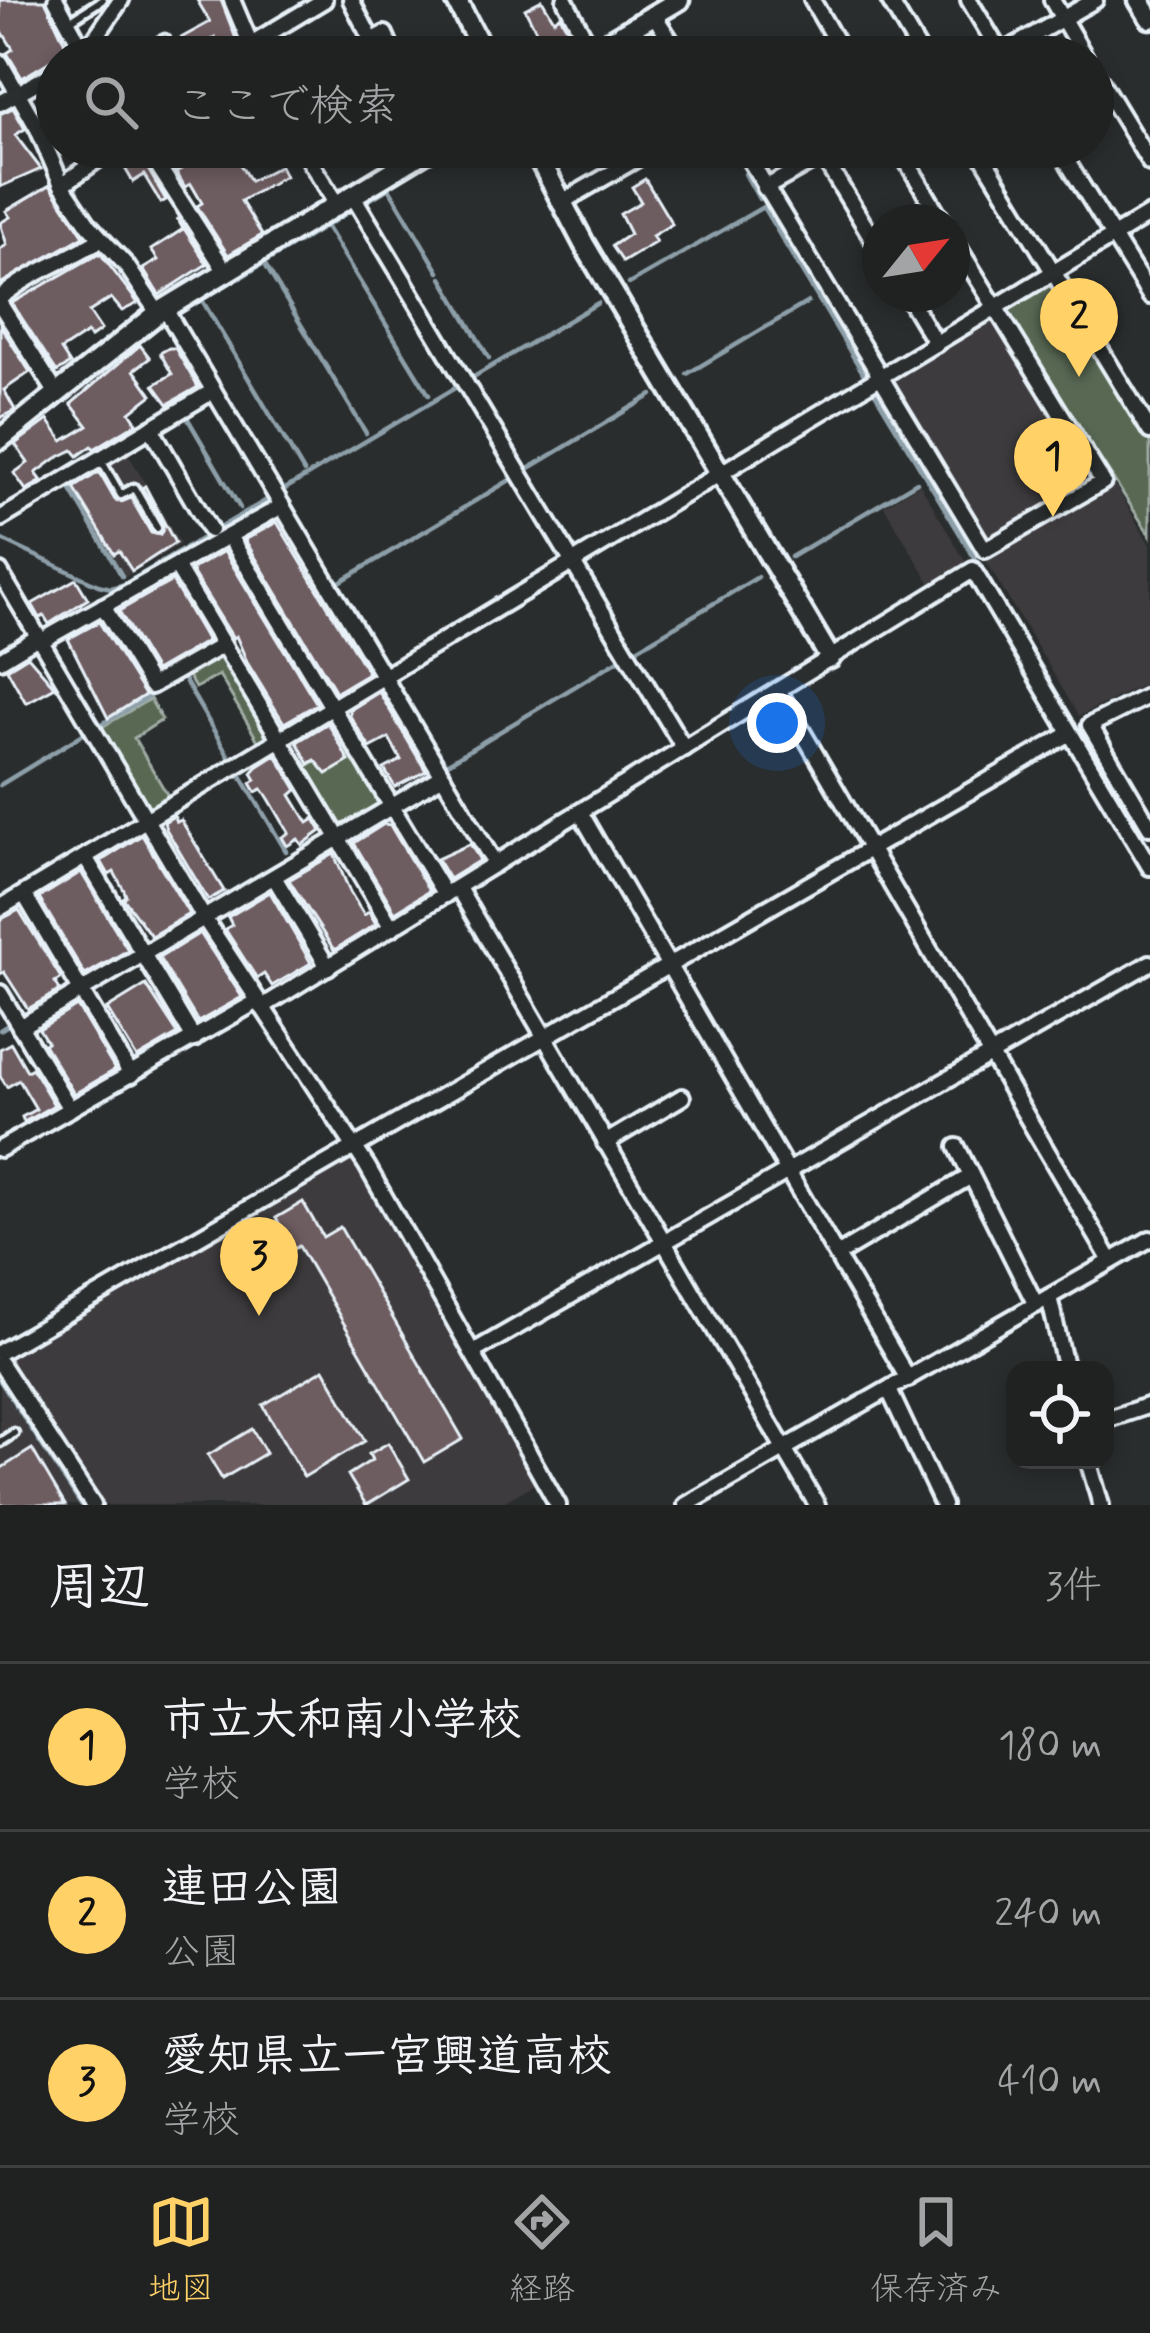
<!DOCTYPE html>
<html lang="ja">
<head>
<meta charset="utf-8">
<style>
  :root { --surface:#202222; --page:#2d2f2f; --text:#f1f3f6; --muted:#a2a4a5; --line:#3d3f40; --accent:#ffd166 }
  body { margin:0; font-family:Mynerve,"Klee One",sans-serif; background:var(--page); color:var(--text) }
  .controls { position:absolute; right:36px; bottom:36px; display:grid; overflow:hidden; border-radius:24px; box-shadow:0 6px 18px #0003 }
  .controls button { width:108px; height:108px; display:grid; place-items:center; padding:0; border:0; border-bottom:3px solid var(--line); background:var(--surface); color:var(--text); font:60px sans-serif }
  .compass { position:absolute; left:862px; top:204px; width:108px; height:108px; border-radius:50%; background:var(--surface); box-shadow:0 6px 18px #0003; rotate:60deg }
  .you { position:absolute; left:777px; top:723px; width:42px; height:42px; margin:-30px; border:9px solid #fff; border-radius:50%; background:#1a73e8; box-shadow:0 0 0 18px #1a73e833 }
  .badge { display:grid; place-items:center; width:78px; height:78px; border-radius:50%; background:var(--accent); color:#111; font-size:39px; font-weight:700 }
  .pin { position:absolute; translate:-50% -99px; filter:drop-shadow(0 3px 6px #0008) }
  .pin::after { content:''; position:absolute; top:63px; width:42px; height:36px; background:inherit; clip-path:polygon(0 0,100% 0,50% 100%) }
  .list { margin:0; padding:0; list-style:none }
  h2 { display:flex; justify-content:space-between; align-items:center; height:156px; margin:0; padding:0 48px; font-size:51px }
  h2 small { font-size:39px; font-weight:400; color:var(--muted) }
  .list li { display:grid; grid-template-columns:78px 1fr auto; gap:36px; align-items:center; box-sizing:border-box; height:168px; padding:0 48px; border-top:3px solid var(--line) }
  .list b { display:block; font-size:45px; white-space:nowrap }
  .list p { margin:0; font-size:39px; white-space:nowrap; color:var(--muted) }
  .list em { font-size:39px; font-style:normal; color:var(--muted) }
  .icon { flex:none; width:66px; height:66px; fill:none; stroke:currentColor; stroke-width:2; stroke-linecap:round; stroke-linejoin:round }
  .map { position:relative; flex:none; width:1150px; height:1505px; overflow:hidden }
  .search { position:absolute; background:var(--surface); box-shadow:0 6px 18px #0003; left:36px; right:36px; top:36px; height:132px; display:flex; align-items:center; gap:30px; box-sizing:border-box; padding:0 42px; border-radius:66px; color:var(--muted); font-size:45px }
  .sheet { height:660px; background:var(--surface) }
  nav { display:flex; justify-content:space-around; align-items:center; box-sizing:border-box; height:168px; border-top:3px solid var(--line); background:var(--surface); font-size:33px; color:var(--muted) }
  nav a { display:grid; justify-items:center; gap:6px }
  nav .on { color:var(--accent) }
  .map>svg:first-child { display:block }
  .built { fill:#3e3b3d }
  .green { fill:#586852; stroke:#a0aca5; stroke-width:3 }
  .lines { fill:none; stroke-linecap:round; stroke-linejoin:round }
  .stream { stroke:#8d9fa9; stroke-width:4.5 }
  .building { fill:#6d5b61; stroke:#e8f1f8; stroke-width:3 }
  .lane-casing { stroke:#e8f1f8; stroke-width:15 }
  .street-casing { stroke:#e8f1f8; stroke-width:22 }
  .secondary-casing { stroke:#e8f1f8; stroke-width:27 }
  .lane { stroke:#2a2d2e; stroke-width:6 }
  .street { stroke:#2a2d2e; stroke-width:14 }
  .secondary { stroke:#2a2d2e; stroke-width:18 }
</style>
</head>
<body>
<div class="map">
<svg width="1150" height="1505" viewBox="0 0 1150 1505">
  <rect width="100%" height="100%" fill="#2a2d2e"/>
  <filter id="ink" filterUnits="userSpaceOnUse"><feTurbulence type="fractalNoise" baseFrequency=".00833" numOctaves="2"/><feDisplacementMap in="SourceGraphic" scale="24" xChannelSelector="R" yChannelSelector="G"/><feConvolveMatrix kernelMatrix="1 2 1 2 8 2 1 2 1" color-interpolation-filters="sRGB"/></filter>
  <g filter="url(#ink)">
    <!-- built -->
    <g class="built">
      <path d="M990,317L1100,489L1114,484L1150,545V681L1079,716L985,560L994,553L889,380Z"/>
      <path d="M126,450L180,544L125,577L70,484Z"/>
      <path d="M920,484L969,568L934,589L884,506Z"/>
      <path d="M349,1156L540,1481L498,1505H105L7,1355Z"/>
      <path d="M0,1386L78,1505H0Z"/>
    </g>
    <!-- green -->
    <g class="green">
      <path d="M1051,283L1150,442V535L1004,312Z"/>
      <path d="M224,655L273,739L261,746L219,675L195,688L188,676Z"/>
      <path d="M150,699L162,720L134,738L171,801L152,812L102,727Z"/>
      <path d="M347,743L381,802L338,827L304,768Z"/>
    </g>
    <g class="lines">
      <!-- stream -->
      <g class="stream">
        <path d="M729,147L738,162"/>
        <path d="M745,174L759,199"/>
        <path d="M364,203L389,188L439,272"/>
        <path d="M326,226L429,395"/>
        <path d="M298,243L355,208"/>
        <path d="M264,263L366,433"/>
        <path d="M442,278L489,358"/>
        <path d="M238,279L292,246"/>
        <path d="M629,284L763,207L1150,849"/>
        <path d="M202,300L304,472"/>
        <path d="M176,315L230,283"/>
        <path d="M687,374L808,302"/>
        <path d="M185,414L240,508"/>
        <path d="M523,472L652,395"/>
        <path d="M68,485L122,576"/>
        <path d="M0,539L98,585L111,588L125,584L598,303"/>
        <path d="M791,557L917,482"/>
        <path d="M338,583L515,477"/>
        <path d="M632,652L758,577"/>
        <path d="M182,676L231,760"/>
        <path d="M102,724L198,667"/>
        <path d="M443,766L622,658"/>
        <path d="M241,776L286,851"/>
        <path d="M0,785L85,733"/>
        <path d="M0,1030L8,1025"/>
        <path d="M0,1381L81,1505"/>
      </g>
    </g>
    <!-- building -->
    <g class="building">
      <path d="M0,0H45L71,56L57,57L22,78L7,53L13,49L0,28Z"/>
      <path d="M197,0H221L238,44L223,53L215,38L189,52L191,57H153L152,54L210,22Z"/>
      <path d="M542,0L554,20L560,16L570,33L545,48L525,9Z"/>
      <path d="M13,108L25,129L15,135L41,169L0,187V114Z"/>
      <path d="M126,147H135L166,200L161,203L144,175L133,182L119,158Z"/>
      <path d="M166,147H253L235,156L250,181L280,166L285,176L241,201L262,235L228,255L197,206L202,203L191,184L185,187L176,172L196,161L198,152L190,148L171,158Z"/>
      <path d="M645,179L672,224L652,236L656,242L623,262L612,246L630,234L620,214L641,202L632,187Z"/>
      <path d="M50,185L84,236L0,284V249L7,245L0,223L10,217L6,211Z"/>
      <path d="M177,218L207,264L159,295L143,269L158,260L151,250L183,229Z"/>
      <path d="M100,253L138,303L122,311L111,298L89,312L101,330L90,338L87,333L61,350L70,364L57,372L12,303Z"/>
      <path d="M0,325L30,372L4,390L15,410L0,418Z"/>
      <path d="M140,345L150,358L134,370L152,395L130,412L137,423L94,449L92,446L78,456L73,450L55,459L36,473L42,481L26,490L14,473L28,463L15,444L48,420L63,441L88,426L71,404Z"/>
      <path d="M169,348H175L198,387L168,404L154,385L172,374L160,353Z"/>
      <path d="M99,472L115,500L122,502L131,498L151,533L160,535L164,525L142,488L145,486L175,543L132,571L119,551L114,554L74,488Z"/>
      <path d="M277,522L368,673L336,692L245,540Z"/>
      <path d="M224,551L317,704L284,723L248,664L236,636L233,638L191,570Z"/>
      <path d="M76,579L88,599L49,624L44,616L40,618L32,604Z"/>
      <path d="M172,581L207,641L155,671L119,611Z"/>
      <path d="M99,622L145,695L108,718L68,639Z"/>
      <path d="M28,656L55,687L26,703L7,669Z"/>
      <path d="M379,692L426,771L395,787L384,769L401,760L389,738L370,748L350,716V710Z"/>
      <path d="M328,723L349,761L327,774L315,760L309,764L297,742Z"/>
      <path d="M276,755L297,790L291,795L308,823L314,819L321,831L302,845L298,839L287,846L282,837L289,833L268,797L262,789L256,792L251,783L256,780L252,773L257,767Z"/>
      <path d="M174,816L177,822L181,820L224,891L208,900L166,829L164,822Z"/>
      <path d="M384,824L390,825L429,891L395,912L354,843Z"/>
      <path d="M142,835L189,914L151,936L123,898L126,896L124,890L114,872L109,875L101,861Z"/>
      <path d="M470,844L480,860L449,879L437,859Z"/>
      <path d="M334,854L350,892L364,915L369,912L376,924L334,950L289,880Z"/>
      <path d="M81,872L128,950L85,975L39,898Z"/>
      <path d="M270,892L311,963L272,986L264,974L258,978L254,974L225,929L232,925L228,917Z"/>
      <path d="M19,910L61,978L55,982L60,990L28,1009L4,972L0,974V920Z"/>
      <path d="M200,933L242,997L198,1022L159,958Z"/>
      <path d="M146,985L178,1034L137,1058L107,1009Z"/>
      <path d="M77,1006L115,1070L74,1094L44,1044L47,1042L39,1029Z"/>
      <path d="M11,1043L27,1071L32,1068L54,1105L24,1122L22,1117L36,1109L19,1080L7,1087L0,1076V1049Z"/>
      <path d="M303,1202L323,1237L340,1227L463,1439L424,1462L299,1246L294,1249L276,1218Z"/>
      <path d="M324,1369L365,1441L304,1477L263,1405Z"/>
      <path d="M252,1429L266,1453L222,1479L208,1455Z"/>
      <path d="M388,1443L409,1479L366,1505L348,1475L372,1460L369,1454Z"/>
      <path d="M32,1449L65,1505H0V1469Z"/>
    </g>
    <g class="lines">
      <defs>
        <g id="lane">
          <path d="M71,20L102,0"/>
          <path d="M128,57L165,39"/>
          <path d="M384,147L394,165"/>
          <path d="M165,170L191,155"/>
          <path d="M102,462L121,495L134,488L157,528"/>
          <path d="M0,1442L14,1433"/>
        </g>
        <g id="street">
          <path d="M56,0L87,57"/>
          <path d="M232,0L256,57"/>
          <path d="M351,0L372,41L385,34L395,57"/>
          <path d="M565,0L592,52"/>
          <path d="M812,0L845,57"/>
          <path d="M889,0L923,57"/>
          <path d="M969,0L1003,57"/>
          <path d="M1052,0L1085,57"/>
          <path d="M654,15L681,57"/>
          <path d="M251,44L324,0"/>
          <path d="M82,57L121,0"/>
          <path d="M995,57L1095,0"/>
          <path d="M0,62L38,129L62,185L89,225L126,265L158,313"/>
          <path d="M1093,69L1150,163"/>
          <path d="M0,103L57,71"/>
          <path d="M146,147L226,272"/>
          <path d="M301,147L337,205"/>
          <path d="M742,147L985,550L1103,482L952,237"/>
          <path d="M817,147L880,251"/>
          <path d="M898,147L943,222"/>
          <path d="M977,147L1150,431"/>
          <path d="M1058,147L1150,296"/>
          <path d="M62,185L115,147"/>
          <path d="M765,188L838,147"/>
          <path d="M353,196L684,748"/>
          <path d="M562,202L657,147"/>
          <path d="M906,294L936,344"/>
          <path d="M0,298C32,271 67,261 101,239"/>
          <path d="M0,304L57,394"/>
          <path d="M165,309L495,864"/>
          <path d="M151,428L210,530"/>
          <path d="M0,519L213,391"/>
          <path d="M229,536L445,895"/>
          <path d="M176,566L392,928"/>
          <path d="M0,572L204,918L367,1166L558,1505"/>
          <path d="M103,606L151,686L223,645"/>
          <path d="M41,641L282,506"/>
          <path d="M0,660L38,637"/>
          <path d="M778,690L1111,1261"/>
          <path d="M1150,695L1090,725L1150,827"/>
          <path d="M580,812L908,1379"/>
          <path d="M85,857L194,1039"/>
          <path d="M274,877L328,967"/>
          <path d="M458,888L817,1505"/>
          <path d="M24,894L131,1075"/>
          <path d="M0,908L1150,214"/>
          <path d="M0,993L70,1109"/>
          <path d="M262,1007L973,570L1150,867"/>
          <path d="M20,1027L443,776"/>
          <path d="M605,1143L682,1097"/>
          <path d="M957,1147L1036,1305"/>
          <path d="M0,1149L258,1001"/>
          <path d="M837,1255L971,1176"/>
          <path d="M1049,1297L1066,1370"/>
          <path d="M0,1352L1069,734"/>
          <path d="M473,1352L1150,963"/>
          <path d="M0,1363L93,1505"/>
          <path d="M889,1390L943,1505"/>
          <path d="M1105,1420L1150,1405"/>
          <path d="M1088,1460L1101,1505"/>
          <path d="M686,1505L1150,1239"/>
        </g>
        <g id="secondary">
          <path d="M456,0L486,57"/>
          <path d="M1139,0L1150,18"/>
          <path d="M583,57L679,0"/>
          <path d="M533,147L584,244L830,658"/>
          <path d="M0,439L158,313L433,147"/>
        </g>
      </defs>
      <!-- lane casing -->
      <use href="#lane" class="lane-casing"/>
      <!-- street casing -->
      <use href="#street" class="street-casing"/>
      <!-- secondary casing -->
      <use href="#secondary" class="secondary-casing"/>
      <!-- lane -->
      <use href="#lane" class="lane"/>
      <!-- street -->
      <use href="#street" class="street"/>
      <!-- secondary -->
      <use href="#secondary" class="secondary"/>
    </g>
  </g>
</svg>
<div class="controls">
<button><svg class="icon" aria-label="locate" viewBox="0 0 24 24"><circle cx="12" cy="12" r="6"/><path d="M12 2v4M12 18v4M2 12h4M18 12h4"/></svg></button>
</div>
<svg class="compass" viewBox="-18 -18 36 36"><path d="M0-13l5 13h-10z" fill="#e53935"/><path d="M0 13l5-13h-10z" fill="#a2a4a5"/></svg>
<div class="you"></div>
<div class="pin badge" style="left:1053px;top:517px">1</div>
<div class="pin badge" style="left:1079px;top:377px">2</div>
<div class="pin badge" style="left:259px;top:1316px">3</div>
<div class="search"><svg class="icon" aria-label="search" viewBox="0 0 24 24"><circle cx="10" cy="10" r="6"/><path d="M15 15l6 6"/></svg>ここで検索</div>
</div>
<section class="sheet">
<h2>周辺<small>3件</small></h2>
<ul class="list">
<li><span class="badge">1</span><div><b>市立大和南小学校</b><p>学校</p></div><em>180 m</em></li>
<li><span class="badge">2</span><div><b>連田公園</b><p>公園</p></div><em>240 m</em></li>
<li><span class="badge">3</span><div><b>愛知県立一宮興道高校</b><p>学校</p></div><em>410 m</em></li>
</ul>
</section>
<nav>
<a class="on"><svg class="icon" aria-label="map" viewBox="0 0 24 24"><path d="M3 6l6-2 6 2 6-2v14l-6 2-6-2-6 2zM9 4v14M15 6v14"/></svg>地図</a>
<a><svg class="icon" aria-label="directions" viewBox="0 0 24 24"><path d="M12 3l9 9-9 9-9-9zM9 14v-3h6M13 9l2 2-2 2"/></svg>経路</a>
<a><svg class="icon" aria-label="saved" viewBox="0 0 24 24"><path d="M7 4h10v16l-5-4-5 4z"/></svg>保存済み</a>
</nav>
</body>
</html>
